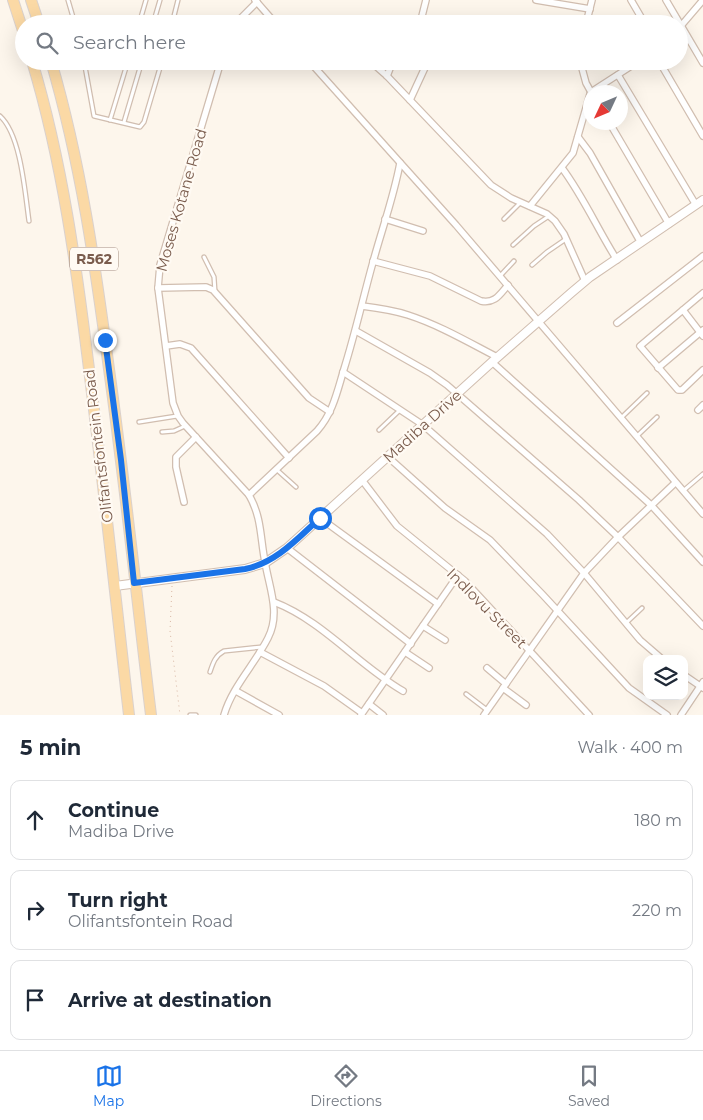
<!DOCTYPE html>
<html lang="en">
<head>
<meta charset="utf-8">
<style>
  :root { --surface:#fff; --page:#f2f2f3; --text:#1f2937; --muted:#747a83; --line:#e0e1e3; --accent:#1a73e8 }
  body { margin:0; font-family:Montserrat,sans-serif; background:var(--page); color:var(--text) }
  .controls { position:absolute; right:15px; bottom:15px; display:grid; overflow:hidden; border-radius:10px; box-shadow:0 5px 20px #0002 }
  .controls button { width:45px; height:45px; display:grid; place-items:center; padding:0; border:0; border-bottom:1px solid var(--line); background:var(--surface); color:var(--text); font:25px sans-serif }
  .compass { position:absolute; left:583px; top:85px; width:45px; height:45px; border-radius:50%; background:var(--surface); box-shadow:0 5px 20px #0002; rotate:226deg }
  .stop { position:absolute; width:15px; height:15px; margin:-11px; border:4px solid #1a73e8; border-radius:50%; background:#fff }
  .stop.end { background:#1a73e8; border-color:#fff; box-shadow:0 1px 5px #0008 }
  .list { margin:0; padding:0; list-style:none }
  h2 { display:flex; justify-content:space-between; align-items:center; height:65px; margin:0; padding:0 20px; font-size:21px }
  h2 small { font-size:16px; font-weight:400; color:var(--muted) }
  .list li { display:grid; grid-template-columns:32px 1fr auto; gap:15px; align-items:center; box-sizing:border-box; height:80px; margin:0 10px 10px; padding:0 10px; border:1px solid var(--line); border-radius:10px }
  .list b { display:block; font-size:19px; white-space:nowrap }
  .list p { margin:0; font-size:16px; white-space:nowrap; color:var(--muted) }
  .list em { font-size:16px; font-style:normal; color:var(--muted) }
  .icon { flex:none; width:28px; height:28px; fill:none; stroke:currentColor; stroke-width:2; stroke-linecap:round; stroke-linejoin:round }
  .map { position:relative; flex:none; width:703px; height:715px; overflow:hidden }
  .search { position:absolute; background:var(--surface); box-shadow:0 5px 20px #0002; left:15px; right:15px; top:15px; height:55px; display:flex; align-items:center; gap:12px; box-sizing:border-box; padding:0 18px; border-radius:28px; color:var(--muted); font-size:19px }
  .sheet { height:335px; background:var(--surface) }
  nav { display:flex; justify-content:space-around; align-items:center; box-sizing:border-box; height:70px; border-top:1px solid var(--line); background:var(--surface); font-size:14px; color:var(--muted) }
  nav a { display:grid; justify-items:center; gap:2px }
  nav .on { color:var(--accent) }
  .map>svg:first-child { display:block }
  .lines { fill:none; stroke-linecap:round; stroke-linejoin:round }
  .service-casing { stroke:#d1beb0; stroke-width:5.5 }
  .minor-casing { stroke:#d1beb0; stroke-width:8 }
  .tertiary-casing { stroke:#d1beb0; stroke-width:10 }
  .primary-casing { stroke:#dad1cd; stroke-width:12 }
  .path { stroke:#d9b8a5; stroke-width:1; stroke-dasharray:1 4; stroke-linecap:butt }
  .service { stroke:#fff; stroke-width:3 }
  .minor { stroke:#fff; stroke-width:5.5 }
  .tertiary { stroke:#fff; stroke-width:8 }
  .primary { stroke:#fbd9a5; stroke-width:10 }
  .route { stroke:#1a73e8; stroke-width:6 }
  .labels { text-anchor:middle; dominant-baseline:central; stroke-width:4.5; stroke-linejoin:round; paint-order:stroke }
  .shield { fill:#fffaf3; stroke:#a28b7f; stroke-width:1 }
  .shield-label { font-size:14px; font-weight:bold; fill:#7a5c4d }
  .street-label { font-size:15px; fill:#7a5c4d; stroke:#fffaf3 }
</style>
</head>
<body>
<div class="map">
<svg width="703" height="715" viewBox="0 0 703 715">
  <rect width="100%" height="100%" fill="#fdf6ec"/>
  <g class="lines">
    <defs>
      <g id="service">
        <path d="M68,0L75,24"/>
        <path d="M139,24L146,0"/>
        <path d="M153,24L160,0"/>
        <path d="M172,24L178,0"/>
        <path d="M84,61L94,116L140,127L144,122L162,61"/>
        <path d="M0,116C21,135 25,193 29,221"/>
        <path d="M110,120L128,61"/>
        <path d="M124,122L142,61"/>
        <path d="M504,219L520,203"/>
        <path d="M513,245L534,226L549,216"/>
        <path d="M204,257L214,277L215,292"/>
        <path d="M532,265L547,252L566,239"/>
        <path d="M500,276L514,261"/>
        <path d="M622,417L647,393"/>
        <path d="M139,422L177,416"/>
        <path d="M379,430L400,410"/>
        <path d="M162,432L174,431L185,426"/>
        <path d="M637,436L657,417"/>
        <path d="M277,470L296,487"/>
        <path d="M683,491L703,474"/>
        <path d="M626,623L642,608"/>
        <path d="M210,672C213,663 215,656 224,651L262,647"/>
        <path d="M466,694L487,710"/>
        <path d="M190,715H196"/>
      </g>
      <g id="minor">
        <path d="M255,0L276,24"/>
        <path d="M536,0L590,9"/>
        <path d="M631,0L645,24"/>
        <path d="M666,0L703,63"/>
        <path d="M235,24L257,2"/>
        <path d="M338,24L341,21L373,24"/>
        <path d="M420,24L426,0"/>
        <path d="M586,24L592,0"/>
        <path d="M680,27L703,0"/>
        <path d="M221,61L160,265L158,288L173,403L178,416L183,423L249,495C262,518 260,537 265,562C269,587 281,613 268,638C255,664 232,687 224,715"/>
        <path d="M309,61L456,225L703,514"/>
        <path d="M370,61L387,76L491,185L511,198L547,214L555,221L564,234L585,281"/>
        <path d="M580,61L586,83L591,92"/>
        <path d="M659,61L703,136"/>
        <path d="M618,75L696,205"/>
        <path d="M387,76L393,61"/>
        <path d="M591,92L639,61"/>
        <path d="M410,100L428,61"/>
        <path d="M609,122L669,224"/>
        <path d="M578,137L590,153L641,243"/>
        <path d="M562,168C583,196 598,230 617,260"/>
        <path d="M530,206L573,153L590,94"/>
        <path d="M385,219L423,231"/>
        <path d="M373,261L430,276L481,301C495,304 500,294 508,285"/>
        <path d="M158,288L206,287L213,290L309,398L330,412"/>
        <path d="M703,293L640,346L678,390H682L703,370"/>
        <path d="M362,306C378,308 393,310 408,315C439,325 468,342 497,357"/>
        <path d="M683,310L703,336"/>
        <path d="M617,323L703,256"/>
        <path d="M356,331L430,373L447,385L579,500L618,537L703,626"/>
        <path d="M166,346L180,344L191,348L289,458"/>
        <path d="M492,362L651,505L703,562"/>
        <path d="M658,368L703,330"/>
        <path d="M343,372L423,425L547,534L584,573L640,640L662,659"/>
        <path d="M698,410L703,405"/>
        <path d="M388,457L445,508L490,540L543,595L629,688L667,715"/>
        <path d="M362,480L397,526L465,581L589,715"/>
        <path d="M249,495L317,431C333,413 337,392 344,369C355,334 363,298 373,262C382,229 394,196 400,163"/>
        <path d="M184,502L176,467V457L196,437"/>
        <path d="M320,518L438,604"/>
        <path d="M287,548L411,644"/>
        <path d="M274,602C323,621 358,665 403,691"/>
        <path d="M423,626L445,640"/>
        <path d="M260,652L324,686L362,713"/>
        <path d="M405,652L429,668"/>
        <path d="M487,668L506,684"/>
        <path d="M684,675L703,688"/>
        <path d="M503,688L526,705"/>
        <path d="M236,691L279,715"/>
        <path d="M369,704L383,715"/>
        <path d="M361,715L458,575"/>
        <path d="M484,715L584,573L618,537L675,483"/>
        <path d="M681,715L703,682"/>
      </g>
      <path id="tertiary" d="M115,586L245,569L265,563L287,548L492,362L571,293L590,277L703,200"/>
      <g id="primary">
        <path d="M13,0L24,34"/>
        <path d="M31,0L39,24"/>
        <path d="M32,61C63,164 77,271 90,377C104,489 116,602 129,715"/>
        <path d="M51,61C81,164 95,264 109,369C125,484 137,600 151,715"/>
      </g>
    </defs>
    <!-- service casing -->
    <use href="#service" class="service-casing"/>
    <!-- minor casing -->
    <use href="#minor" class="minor-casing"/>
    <!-- tertiary casing -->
    <use href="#tertiary" class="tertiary-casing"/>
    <!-- primary casing -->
    <use href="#primary" class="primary-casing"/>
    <!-- path -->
    <path class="path" d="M172,586L170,631L180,715"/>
    <!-- service -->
    <use href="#service" class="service"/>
    <!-- minor -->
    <use href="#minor" class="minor"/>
    <!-- tertiary -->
    <use href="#tertiary" class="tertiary"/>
    <!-- primary -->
    <use href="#primary" class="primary"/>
  </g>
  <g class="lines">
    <!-- route -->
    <path class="route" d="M105,340L121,460L134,583L245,569C276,563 298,538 320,518"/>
  </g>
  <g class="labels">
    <!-- shield labels -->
    <rect class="shield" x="70" y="247.5" width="48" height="23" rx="4"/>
    <g class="shield-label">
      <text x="94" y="259">R562</text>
    </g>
    <!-- street labels -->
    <g class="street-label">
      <text transform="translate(181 200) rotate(-74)">Moses Kotane Road</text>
      <text transform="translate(422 426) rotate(-42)">Madiba Drive</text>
      <text transform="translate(98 446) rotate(-97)">Olifantsfontein Road</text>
      <text transform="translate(487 608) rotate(45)">Indlovu Street</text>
    </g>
  </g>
</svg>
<div class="controls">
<button><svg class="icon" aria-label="layers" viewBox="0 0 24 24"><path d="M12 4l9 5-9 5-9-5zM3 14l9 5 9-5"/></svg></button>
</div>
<svg class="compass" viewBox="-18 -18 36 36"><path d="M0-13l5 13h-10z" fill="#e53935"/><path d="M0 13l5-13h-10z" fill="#747a83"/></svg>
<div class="stop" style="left:320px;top:518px"></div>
<div class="stop end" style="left:105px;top:340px"></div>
<div class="search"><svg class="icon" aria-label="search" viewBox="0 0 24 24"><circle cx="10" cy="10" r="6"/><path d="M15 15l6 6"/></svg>Search here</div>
</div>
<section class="sheet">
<h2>5 min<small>Walk · 400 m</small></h2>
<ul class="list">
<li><svg class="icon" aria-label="ahead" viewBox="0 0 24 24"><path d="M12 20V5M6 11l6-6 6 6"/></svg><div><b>Continue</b><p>Madiba Drive</p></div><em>180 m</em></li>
<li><svg class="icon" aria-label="right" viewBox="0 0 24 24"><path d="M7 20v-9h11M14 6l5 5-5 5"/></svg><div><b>Turn right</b><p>Olifantsfontein Road</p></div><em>220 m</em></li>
<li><svg class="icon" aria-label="arrive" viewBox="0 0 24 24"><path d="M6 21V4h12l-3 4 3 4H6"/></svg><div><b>Arrive at destination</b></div></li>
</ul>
</section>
<nav>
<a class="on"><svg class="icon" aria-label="map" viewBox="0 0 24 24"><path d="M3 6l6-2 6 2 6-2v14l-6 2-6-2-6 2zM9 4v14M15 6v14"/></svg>Map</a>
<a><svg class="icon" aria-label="directions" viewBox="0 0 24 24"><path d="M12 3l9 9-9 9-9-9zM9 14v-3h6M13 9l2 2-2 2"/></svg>Directions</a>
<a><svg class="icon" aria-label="saved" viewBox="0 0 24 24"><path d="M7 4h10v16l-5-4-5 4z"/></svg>Saved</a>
</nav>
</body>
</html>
